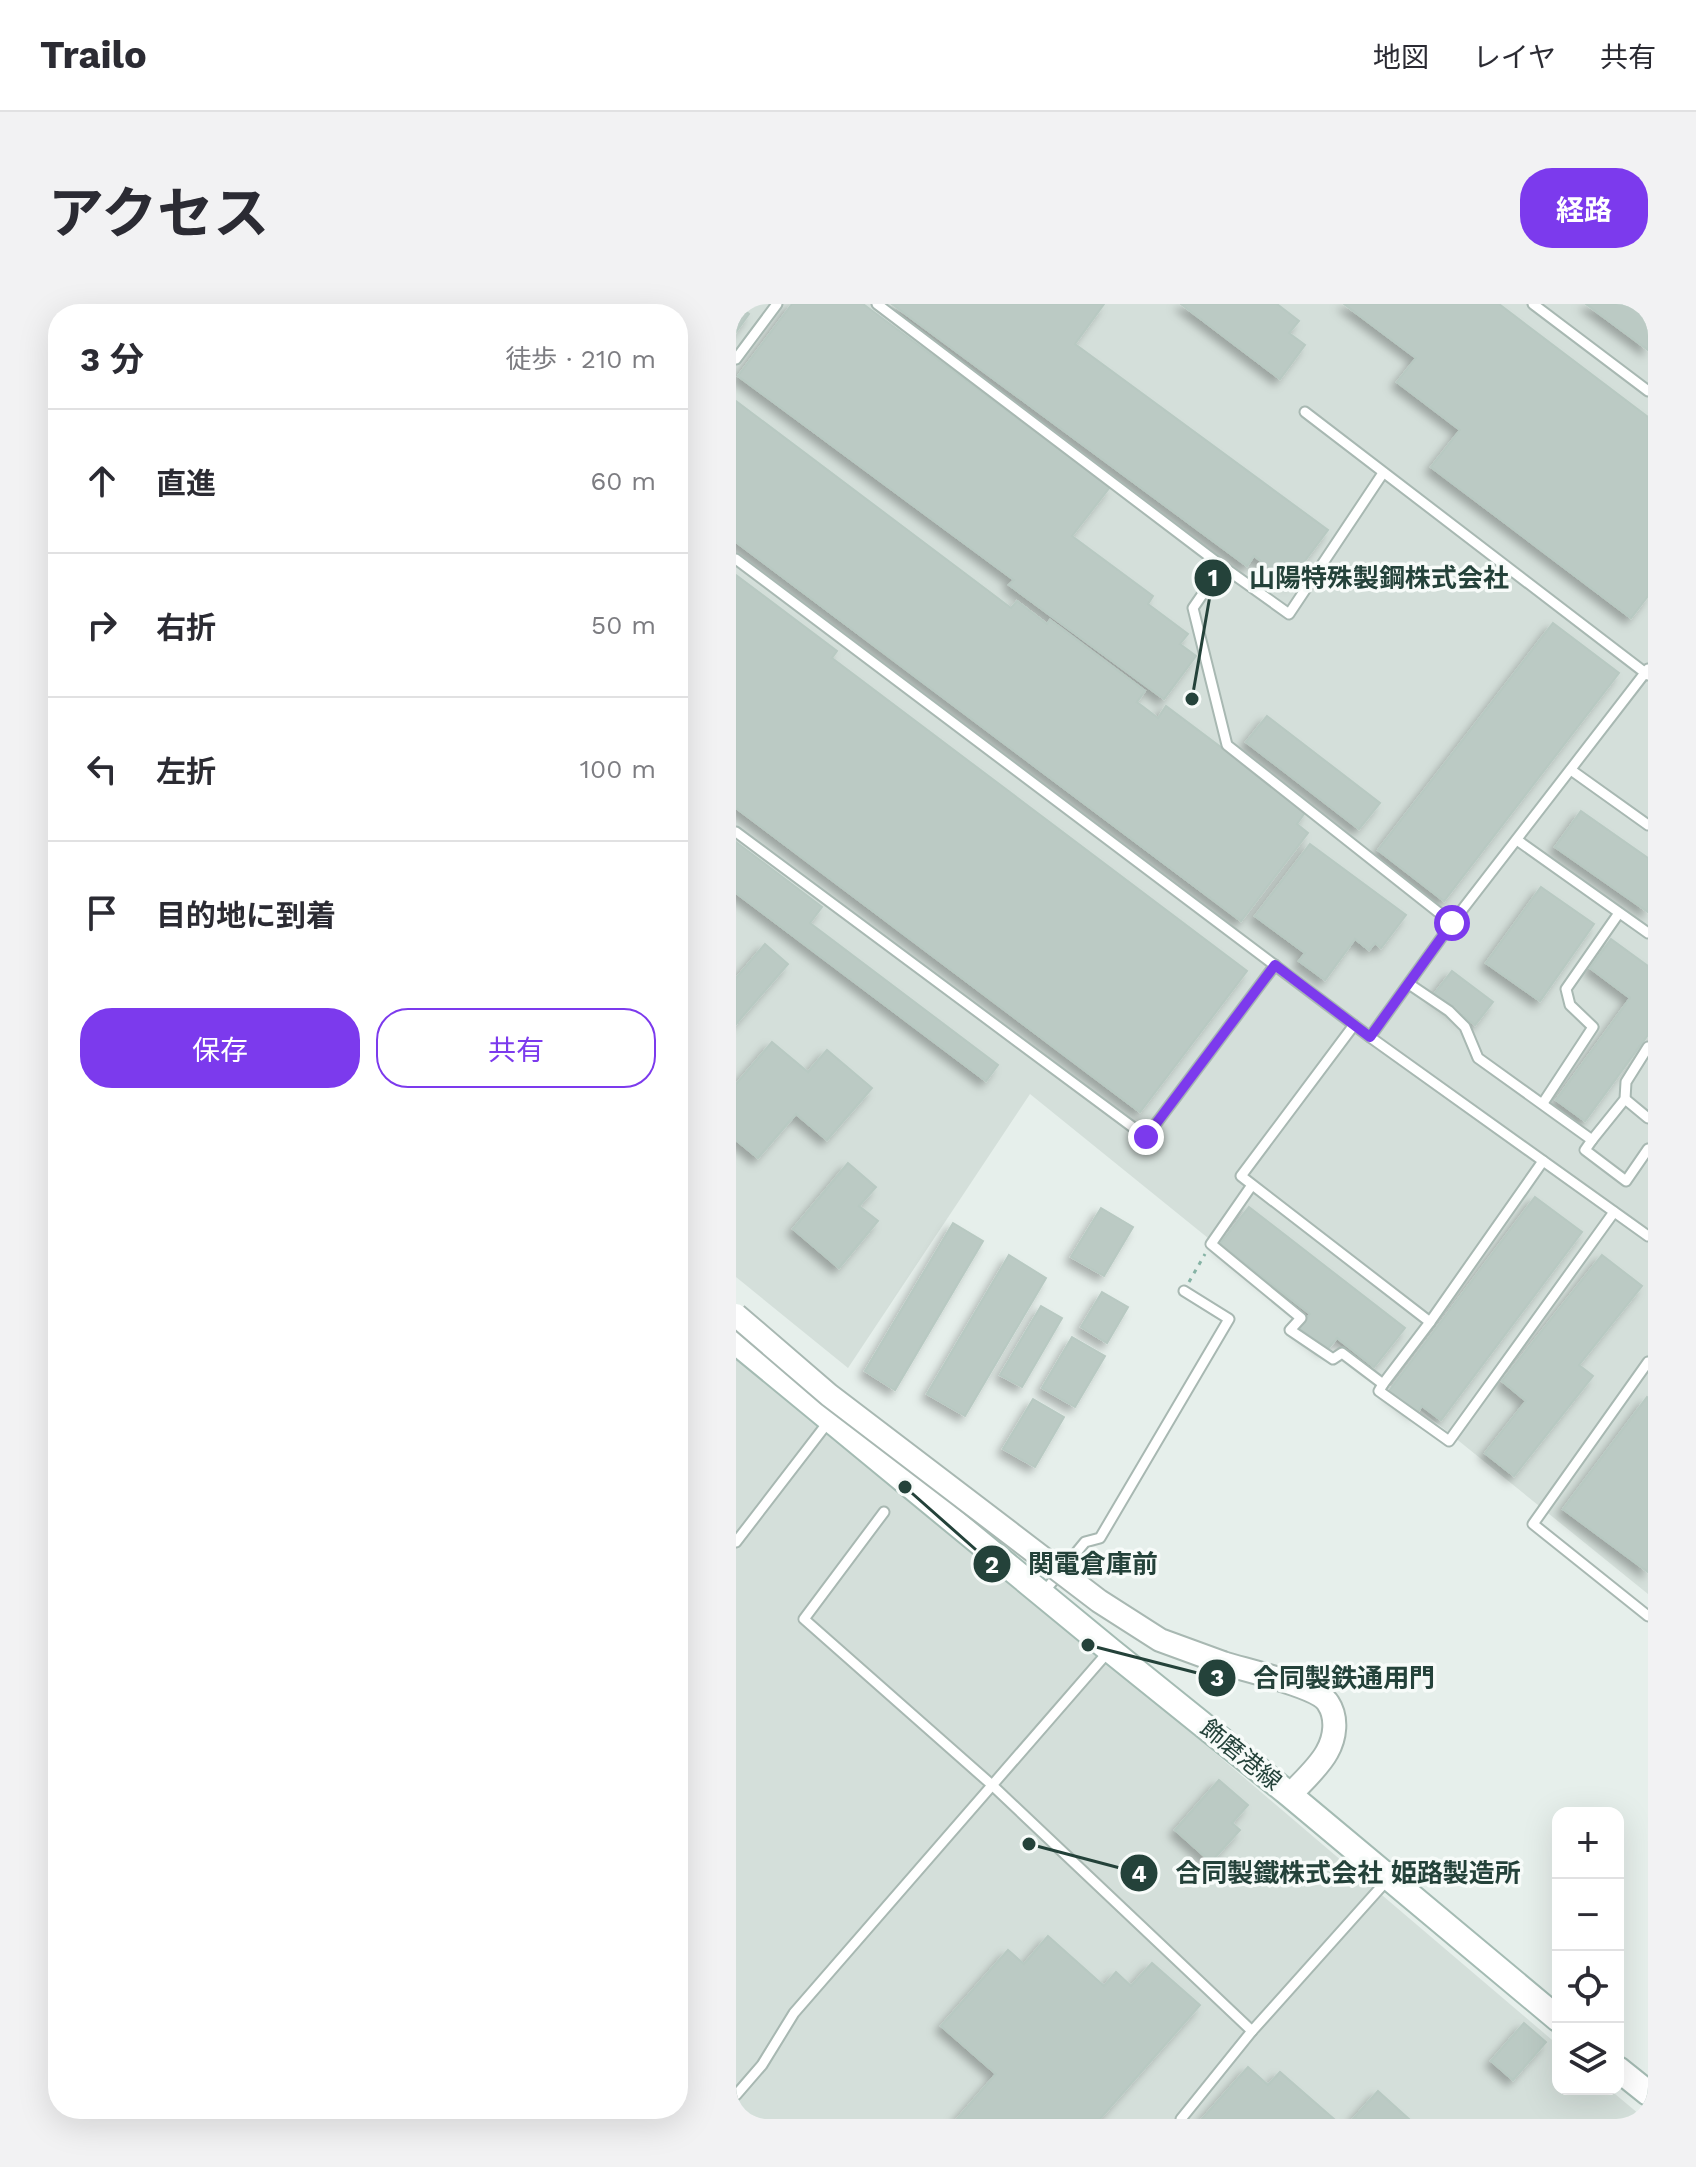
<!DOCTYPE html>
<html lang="ja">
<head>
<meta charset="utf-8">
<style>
  :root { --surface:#fff; --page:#f2f2f3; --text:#2b2b33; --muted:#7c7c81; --line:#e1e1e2; --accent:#7c3aed }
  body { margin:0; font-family:"Work Sans","Noto Sans JP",sans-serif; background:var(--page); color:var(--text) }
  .controls { position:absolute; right:24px; bottom:24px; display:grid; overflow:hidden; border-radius:16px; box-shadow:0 8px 32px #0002 }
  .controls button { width:72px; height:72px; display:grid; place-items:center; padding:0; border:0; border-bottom:2px solid var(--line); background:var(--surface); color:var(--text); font:40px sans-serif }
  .stop { position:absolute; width:24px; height:24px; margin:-18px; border:6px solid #7c3aed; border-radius:50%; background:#fff }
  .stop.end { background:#7c3aed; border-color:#fff; box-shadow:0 2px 8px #0008 }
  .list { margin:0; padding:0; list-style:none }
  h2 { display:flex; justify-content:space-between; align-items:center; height:104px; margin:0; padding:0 32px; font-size:34px }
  h2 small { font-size:26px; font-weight:400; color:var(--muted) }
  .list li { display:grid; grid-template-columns:52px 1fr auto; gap:24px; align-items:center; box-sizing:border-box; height:144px; padding:0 32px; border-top:2px solid var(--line) }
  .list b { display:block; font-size:30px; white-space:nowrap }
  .list em { font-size:26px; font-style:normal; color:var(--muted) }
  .actions { display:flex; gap:16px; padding:24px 32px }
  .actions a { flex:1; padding:18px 0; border:2px solid var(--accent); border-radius:32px; text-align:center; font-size:28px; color:var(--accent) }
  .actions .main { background:var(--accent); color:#fff }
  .icon { flex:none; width:44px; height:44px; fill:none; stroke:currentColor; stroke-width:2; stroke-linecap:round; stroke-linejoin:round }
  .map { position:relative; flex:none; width:912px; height:1815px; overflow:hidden; border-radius:32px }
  header { display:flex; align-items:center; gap:48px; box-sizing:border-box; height:112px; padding:0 40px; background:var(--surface); border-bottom:2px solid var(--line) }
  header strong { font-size:38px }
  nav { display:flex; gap:44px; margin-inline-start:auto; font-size:28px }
  .intro { display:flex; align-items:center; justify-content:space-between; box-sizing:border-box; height:192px; padding:0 48px }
  h1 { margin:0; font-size:56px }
  .button { padding:20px 36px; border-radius:32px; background:var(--accent); color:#fff; font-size:28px; font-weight:700 }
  main { display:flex; gap:48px; padding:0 48px }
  aside { flex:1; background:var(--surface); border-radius:32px; box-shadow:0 8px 32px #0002 }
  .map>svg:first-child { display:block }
  .built { fill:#d4dfda }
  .building { fill:#bbcac4; stroke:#b8c9c2; stroke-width:2; filter:url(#shadow) }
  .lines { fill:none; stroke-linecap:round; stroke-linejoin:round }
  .service-casing { stroke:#a8b8b2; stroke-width:13 }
  .tertiary-casing { stroke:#a8b8b2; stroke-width:26 }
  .secondary-casing { stroke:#a4bbb3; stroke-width:28 }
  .path { stroke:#86b3a5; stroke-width:3; stroke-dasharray:4 6; stroke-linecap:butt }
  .service { stroke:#fff; stroke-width:9 }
  .tertiary { stroke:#fff; stroke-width:22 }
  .secondary { stroke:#fff; stroke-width:24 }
  .tertiary-bridge-casing { stroke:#a8b8b2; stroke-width:26; stroke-linecap:butt }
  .tertiary-bridge { stroke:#fff; stroke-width:22 }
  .route { stroke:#7c3aed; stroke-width:10 }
  .labels { text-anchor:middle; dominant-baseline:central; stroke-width:7; stroke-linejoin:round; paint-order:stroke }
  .street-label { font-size:24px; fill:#24423a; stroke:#f7fbf9 }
  .leader { fill:none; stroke:#24423a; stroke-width:3 }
  .callout-dot { fill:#24423a; stroke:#f7fbf9; stroke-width:3 }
  .mark-label { font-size:24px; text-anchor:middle; font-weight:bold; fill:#fff }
  .callout-label { font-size:26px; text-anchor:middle; font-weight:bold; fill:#24423a; stroke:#f7fbf9; stroke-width:7; stroke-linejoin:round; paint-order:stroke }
</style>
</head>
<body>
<header>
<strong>Trailo</strong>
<nav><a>地図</a><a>レイヤ</a><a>共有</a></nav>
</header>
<div class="intro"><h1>アクセス</h1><a class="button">経路</a></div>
<main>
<aside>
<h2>3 分<small>徒歩 · 210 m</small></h2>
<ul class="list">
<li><svg class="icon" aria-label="ahead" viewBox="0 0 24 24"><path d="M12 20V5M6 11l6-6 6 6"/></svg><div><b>直進</b></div><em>60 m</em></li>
<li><svg class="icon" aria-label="right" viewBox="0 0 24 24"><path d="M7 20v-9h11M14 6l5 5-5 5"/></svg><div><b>右折</b></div><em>50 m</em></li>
<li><svg class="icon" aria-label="left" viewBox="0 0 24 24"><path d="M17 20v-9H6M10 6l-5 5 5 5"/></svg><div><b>左折</b></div><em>100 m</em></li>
<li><svg class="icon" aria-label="arrive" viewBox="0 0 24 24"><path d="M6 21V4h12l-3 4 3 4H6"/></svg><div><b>目的地に到着</b></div></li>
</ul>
<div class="actions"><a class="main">保存</a><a>共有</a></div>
</aside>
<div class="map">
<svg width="912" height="1815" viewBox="0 0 912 1815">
  <defs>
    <filter id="shadow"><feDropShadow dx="-5.5" dy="5.5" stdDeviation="4" flood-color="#0004"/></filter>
  </defs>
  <rect width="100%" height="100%" fill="#e6efeb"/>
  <!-- built -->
  <g class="built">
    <path d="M0,0H912V1290L294,790L112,1064L0,973Z"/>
    <path d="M0,1041L822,1741V1785H873L909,1815H0Z"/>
  </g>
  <!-- building -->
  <g class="building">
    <path d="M0,0L13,10L0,28Z"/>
    <path d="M56,0H127L374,183L336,232L417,292L412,300L452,330L444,340L460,352L428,395L273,281L278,276L2,72Z"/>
    <path d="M156,0H368L339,40L592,226L553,278L518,252L511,262Z"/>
    <path d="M445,0H541L563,17L553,29L569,41L544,75Z"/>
    <path d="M608,0H763L912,113V292L895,314L695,163L724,126L661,78L680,54Z"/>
    <path d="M850,0H912V46Z"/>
    <path d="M0,97L275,304L281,297L311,320L314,316L409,387L401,398L422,414L430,402L570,507L561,520L572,529L505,617L0,238Z"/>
    <path d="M0,271L101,347L96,354L511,667L404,808L0,504Z"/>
    <path d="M817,319L883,369L708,597L642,546Z"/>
    <path d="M531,412L644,499L623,525L510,438Z"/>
    <path d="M845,507L912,554V608L819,543Z"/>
    <path d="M0,538L86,603L74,619L262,761L250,777L0,589Z"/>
    <path d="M574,540L670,611L645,644L639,639L633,646L619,635L589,676L563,657L569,649L519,612Z"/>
    <path d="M805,583L858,620L804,697L750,659Z"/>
    <path d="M875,635L912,662V731L849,817L820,796L894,694L854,664Z"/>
    <path d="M29,640L52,660L0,720V674Z"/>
    <path d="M716,667L757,698L739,721L698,690Z"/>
    <path d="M36,738L72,768L91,746L136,784L91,836L60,810L22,854L0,836V780Z"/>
    <path d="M112,859L140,883L123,902L142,917L103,964L57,925Z"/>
    <path d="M799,893L846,928L705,1116L686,1102L681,1109L653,1087Z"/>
    <path d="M513,903L669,1024L638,1063L601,1034L591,1046L563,1024L574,1010L484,940Z"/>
    <path d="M365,904L397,923L368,972L335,953Z"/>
    <path d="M217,919L247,937L159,1086L129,1067Z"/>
    <path d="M273,951L310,974L229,1112L191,1090Z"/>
    <path d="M866,951L906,982L843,1061L857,1072L778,1172L749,1149L790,1097L766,1077Z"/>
    <path d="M366,988L392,1003L371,1039L345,1023Z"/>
    <path d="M305,1002L326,1014L286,1083L264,1071Z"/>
    <path d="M336,1033L369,1052L339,1103L306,1084Z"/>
    <path d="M911,1093L912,1094V1268L827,1205Z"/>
    <path d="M297,1095L328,1113L299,1163L267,1145Z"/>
    <path d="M483,1476L512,1501L496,1519L504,1526L475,1558L439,1526Z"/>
    <path d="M312,1632L368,1682L380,1668L395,1682L416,1659L464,1701L364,1815H221L260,1770L205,1722L272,1646L288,1660Z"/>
    <path d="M788,1719L810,1738L777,1776L755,1757Z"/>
    <path d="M512,1763L532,1781L544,1768L598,1815H466Z"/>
    <path d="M642,1787L673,1815H617Z"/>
  </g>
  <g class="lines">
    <defs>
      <g id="service">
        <path d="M141,0L486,262L457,304L491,441L716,619"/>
        <path d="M797,0L912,87"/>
        <path d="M0,55L41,0"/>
        <path d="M569,108L912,371"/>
        <path d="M0,255L634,733L912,932"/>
        <path d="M486,262L553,310L647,169"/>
        <path d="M835,466L912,521"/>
        <path d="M0,528L410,833L539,661"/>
        <path d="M781,536L912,629"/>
        <path d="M673,680L713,707L729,723L742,754L856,836L849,846L890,877L912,845"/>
        <path d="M618,721L505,872L694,1018L807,857"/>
        <path d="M634,733L716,619L912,365"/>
        <path d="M889,795L912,814"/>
        <path d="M807,799L857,723L834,701L830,685L883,609"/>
        <path d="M856,836L889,795L890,778L912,743"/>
        <path d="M516,881L475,940L565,1014L554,1026L597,1055L606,1049L647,1080L694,1018"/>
        <path d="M912,1058L797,1220L912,1312"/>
        <path d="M647,1080L643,1087L713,1137L878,908"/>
        <path d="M148,1208L68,1315L256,1481L516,1727"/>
        <path d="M0,1238L93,1117"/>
        <path d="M307,1289L349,1238L364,1234L493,1015L448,987"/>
        <path d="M0,1791L26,1761L58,1709L372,1348"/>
        <path d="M445,1815L516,1727L653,1574"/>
      </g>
      <path id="tertiary" d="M487,1359C508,1366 582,1382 592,1399C602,1414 599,1434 591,1448C583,1463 566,1478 554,1491"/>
      <g id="secondary">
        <path d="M0,1038L374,1346L554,1491L822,1715"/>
        <path d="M882,1765L912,1789"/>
      </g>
    </defs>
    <!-- service casing -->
    <use href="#service" class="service-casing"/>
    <!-- tertiary casing -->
    <use href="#tertiary" class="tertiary-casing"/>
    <!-- secondary casing -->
    <use href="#secondary" class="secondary-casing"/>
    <!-- path -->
    <path class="path" d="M453,978L469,950"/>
    <!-- service -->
    <use href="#service" class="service"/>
    <!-- tertiary -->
    <use href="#tertiary" class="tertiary"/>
    <!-- secondary -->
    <use href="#secondary" class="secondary"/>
    <defs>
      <path id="tertiary-bridge" d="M0,1011L93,1091L363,1297L424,1336L487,1359"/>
    </defs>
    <!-- tertiary-bridge casing -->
    <use href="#tertiary-bridge" class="tertiary-bridge-casing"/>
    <!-- tertiary-bridge -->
    <use href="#tertiary-bridge" class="tertiary-bridge"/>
  </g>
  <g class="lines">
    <!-- route -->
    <path class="route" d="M410,833L539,661L634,733L716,619"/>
  </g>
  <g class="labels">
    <!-- street labels -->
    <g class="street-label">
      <text transform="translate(505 1451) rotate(39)">飾磨港線</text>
    </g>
  </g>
  <!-- callouts -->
  <path class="leader" d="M456 395L477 274M169 1183L256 1260M352 1341L481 1374M293 1540L403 1569"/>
  <g class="callout-dot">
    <circle cx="456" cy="395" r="8"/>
    <circle cx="169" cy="1183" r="8"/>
    <circle cx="352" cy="1341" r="8"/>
    <circle cx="293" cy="1540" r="8"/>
    <circle cx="477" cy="274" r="20"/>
    <circle cx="256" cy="1260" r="20"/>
    <circle cx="481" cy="1374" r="20"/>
    <circle cx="403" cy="1569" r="20"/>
  </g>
  <g class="mark-label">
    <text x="477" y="282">1</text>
    <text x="256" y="1269">2</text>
    <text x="481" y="1382">3</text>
    <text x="403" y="1578">4</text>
  </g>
  <g class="callout-label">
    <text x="643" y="283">山陽特殊製鋼株式会社</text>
    <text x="357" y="1269">関電倉庫前</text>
    <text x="608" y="1383">合同製鉄通用門</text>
    <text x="612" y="1578">合同製鐵株式会社 姫路製造所</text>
  </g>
</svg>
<div class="controls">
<button>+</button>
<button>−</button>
<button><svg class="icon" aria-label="locate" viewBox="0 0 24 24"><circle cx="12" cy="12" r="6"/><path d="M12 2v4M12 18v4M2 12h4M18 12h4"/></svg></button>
<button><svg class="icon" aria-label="layers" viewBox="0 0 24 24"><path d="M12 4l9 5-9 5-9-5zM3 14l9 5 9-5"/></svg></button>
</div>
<div class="stop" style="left:716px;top:619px"></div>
<div class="stop end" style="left:410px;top:833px"></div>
</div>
</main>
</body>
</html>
